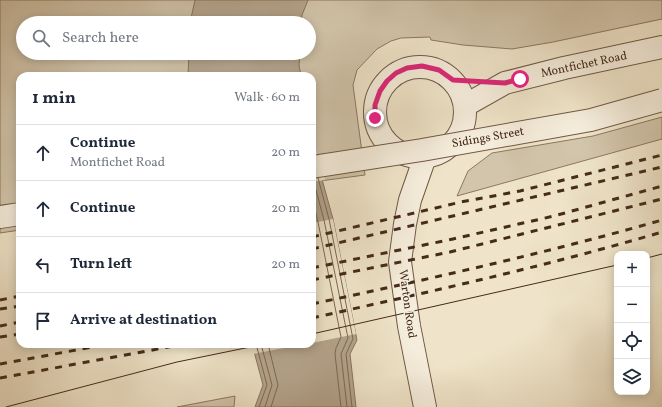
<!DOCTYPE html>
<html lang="en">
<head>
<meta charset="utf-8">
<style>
  :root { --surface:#fff; --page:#f6f6f7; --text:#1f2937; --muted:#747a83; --line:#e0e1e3 }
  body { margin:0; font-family:Vollkorn,serif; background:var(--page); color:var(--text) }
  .controls { position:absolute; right:12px; bottom:12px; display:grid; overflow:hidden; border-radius:8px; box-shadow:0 2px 10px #0003 }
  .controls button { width:36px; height:36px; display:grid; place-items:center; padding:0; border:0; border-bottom:1px solid var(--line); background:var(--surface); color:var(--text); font:20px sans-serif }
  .stop { position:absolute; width:12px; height:12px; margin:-9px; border:3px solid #db2777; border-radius:50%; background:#fff }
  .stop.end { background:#db2777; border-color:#fff; box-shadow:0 1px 4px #0008 }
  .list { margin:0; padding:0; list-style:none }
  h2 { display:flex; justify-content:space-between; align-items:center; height:52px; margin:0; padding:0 16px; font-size:17px }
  h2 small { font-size:13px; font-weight:400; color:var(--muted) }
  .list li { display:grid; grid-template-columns:26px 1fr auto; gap:12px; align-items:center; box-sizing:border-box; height:56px; padding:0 16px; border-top:1px solid var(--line) }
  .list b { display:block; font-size:15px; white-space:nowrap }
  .list p { margin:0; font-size:13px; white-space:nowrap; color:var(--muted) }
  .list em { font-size:13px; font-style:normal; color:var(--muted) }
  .icon { flex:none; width:22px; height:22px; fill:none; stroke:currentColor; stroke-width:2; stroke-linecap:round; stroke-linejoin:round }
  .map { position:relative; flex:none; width:662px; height:407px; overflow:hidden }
  .search { position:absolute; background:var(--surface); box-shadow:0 2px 10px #0003; left:16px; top:16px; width:300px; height:44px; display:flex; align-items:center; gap:10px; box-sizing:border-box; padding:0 14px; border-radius:22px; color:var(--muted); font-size:15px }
  .panel { position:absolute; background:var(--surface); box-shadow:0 2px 10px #0003; left:16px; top:72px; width:300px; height:276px; border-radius:12px }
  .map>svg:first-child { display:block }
  .green { fill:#d2c5ab; stroke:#8c7862; fill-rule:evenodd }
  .water { fill:#b5a58e; stroke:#887460 }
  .pier { fill:#efe4c9 }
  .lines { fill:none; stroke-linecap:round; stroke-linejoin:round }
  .shore { stroke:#7d6854; stroke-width:1 }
  .minor-casing { stroke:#705946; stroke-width:24 }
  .minor { stroke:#f5eddc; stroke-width:22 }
  .tram { stroke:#452b1a; stroke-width:1 }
  .rail { stroke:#452b1a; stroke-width:3; stroke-dasharray:7 7; stroke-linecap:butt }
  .minor-bridge-casing { stroke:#705946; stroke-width:24; stroke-linecap:butt }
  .minor-bridge { stroke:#f5eddc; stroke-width:22 }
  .route { stroke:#db2777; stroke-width:5 }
  .labels { text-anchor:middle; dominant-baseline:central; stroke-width:3; stroke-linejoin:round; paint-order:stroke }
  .street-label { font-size:12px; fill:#452b1a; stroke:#f5eddc }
</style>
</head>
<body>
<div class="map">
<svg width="662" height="407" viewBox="0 0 662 407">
  <rect width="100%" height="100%" fill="#efe4c9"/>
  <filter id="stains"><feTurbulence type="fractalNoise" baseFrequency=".005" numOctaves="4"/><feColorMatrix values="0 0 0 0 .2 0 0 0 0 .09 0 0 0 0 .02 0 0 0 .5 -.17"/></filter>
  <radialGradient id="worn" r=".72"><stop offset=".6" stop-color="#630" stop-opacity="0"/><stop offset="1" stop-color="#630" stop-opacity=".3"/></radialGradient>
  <!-- green -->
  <g class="green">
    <path d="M0,0H662V19L553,42L512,49L463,45L431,40L430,37L401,38L391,41L377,49L357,70L353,85L365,175L312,182V76H20V230L0,233ZM23,23H309V53H23Z"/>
    <path d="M662,117V139L457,196L468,171L492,153L593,136Z"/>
    <path d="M235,396L234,407H177Z"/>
  </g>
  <!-- water -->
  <g class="water">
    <path d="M195,0H308L302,15L301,23H190Z"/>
    <path d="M189,53H300L299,65L301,76H188Z"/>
    <path d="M312,143L333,219L357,340L350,354L356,407H255L263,385L252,344H312Z"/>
  </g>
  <!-- pier -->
  <g class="pier">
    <path d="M314,143L325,180L312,182V144Z"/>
    <path d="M333,219L356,334L312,343V223Z"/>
    <path d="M250,344H305L253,354Z"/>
  </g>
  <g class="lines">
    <!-- shore -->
    <g class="shore">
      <path d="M318,178L329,219L353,339L346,354L352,407"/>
      <path d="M313,179L324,220L348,338L341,354L347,407"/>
      <path d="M312,198L318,222L341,337L336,348L335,354L341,407"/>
      <path d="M256,344L267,385L259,407"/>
      <path d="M261,344L272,385L265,407"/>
      <path d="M268,344L278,385L271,407"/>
    </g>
    <defs>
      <g id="minor">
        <circle cx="420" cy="112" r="45"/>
        <path d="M466,105L505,83L564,68L662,47"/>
        <path d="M0,217L20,214"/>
        <path d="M425,407L409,326L400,262L405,224L410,200L425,157"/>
      </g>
    </defs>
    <!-- minor casing -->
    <use href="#minor" class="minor-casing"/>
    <!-- minor -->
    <use href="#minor" class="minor"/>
    <!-- tram -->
    <g class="tram">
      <path d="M647,258L662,254"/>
      <path d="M312,334L617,265"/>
      <path d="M6,407L177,362L265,344"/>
    </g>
    <!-- rail -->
    <g class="rail">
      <path d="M312,237L461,202L520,191L662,155"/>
      <path d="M312,249L662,167"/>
      <path d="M312,268L453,239L554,216L662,186"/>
      <path d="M312,280L450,252L662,199"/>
      <path d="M0,300L20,296"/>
      <path d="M312,304C429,279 547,253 662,220"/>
      <path d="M0,309L20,306"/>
      <path d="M312,318C429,292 547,266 662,232"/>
      <path d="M0,326L20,322"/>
      <path d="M0,337L20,334"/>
      <path d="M0,364L109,344"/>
      <path d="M0,378L185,344"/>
    </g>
    <defs>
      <path id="minor-bridge" d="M312,167L422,150L591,120L662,100"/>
    </defs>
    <!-- minor-bridge casing -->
    <use href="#minor-bridge" class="minor-bridge-casing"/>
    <!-- minor-bridge -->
    <use href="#minor-bridge" class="minor-bridge"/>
  </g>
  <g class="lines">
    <!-- route -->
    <path class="route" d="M375,118V105L380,91L387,81L396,73L407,68L422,66L439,70L453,80L505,83L520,79"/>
  </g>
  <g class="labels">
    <!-- street labels -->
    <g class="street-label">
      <text transform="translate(584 65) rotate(-12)">Montfichet Road</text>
      <text transform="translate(488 138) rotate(-10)">Sidings Street</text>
      <text transform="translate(407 304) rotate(82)">Warton Road</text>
    </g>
  </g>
  <rect width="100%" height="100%" filter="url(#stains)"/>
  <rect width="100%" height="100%" fill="url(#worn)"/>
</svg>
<div class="controls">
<button>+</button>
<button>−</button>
<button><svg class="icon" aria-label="locate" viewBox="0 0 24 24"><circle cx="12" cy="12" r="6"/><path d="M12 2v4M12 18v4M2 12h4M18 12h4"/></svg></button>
<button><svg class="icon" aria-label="layers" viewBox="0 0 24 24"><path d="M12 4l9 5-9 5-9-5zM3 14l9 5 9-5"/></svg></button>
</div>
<div class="stop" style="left:520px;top:79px"></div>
<div class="stop end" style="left:375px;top:118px"></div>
<div class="search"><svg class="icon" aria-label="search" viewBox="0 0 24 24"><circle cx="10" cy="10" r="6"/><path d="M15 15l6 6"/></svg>Search here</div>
<section class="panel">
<h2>1 min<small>Walk · 60 m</small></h2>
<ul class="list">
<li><svg class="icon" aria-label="ahead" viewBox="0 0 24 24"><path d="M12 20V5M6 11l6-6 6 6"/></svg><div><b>Continue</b><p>Montfichet Road</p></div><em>20 m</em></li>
<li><svg class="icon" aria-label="ahead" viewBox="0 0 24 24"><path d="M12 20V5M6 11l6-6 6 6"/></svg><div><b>Continue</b></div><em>20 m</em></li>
<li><svg class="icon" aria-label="left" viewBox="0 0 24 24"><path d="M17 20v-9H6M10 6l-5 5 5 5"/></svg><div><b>Turn left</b></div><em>20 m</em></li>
<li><svg class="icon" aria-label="arrive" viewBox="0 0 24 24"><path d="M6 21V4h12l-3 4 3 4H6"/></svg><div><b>Arrive at destination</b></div></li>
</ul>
</section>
</div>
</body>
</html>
